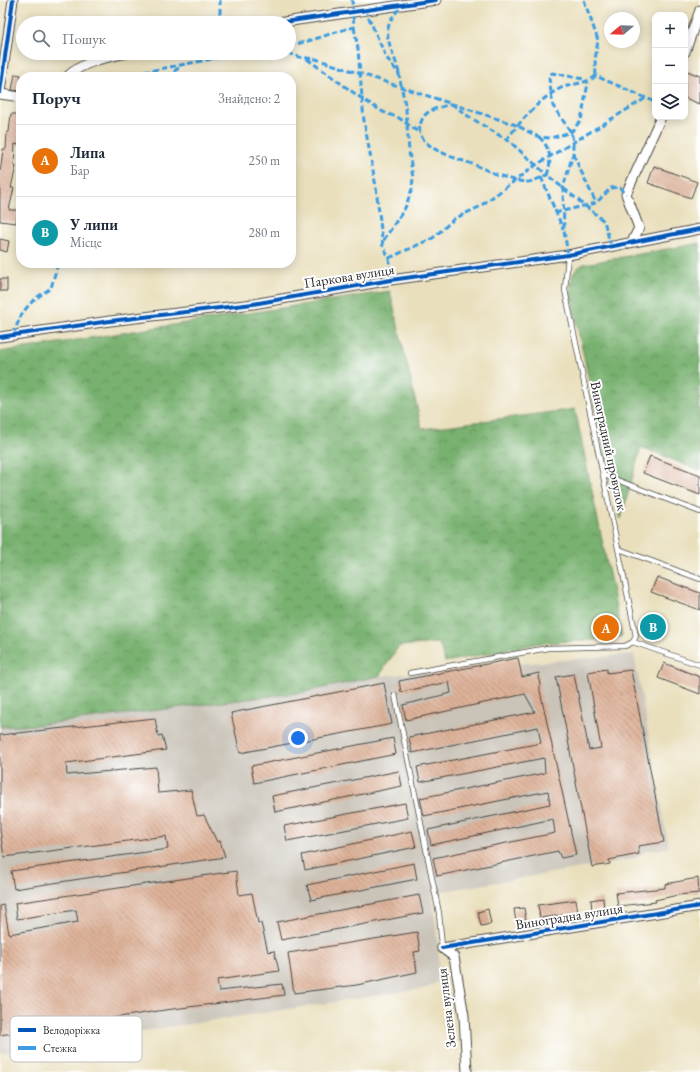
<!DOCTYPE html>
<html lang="uk">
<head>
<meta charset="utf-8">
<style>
  :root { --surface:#fff; --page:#f6f6f7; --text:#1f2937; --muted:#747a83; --line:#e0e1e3; --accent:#0f766e }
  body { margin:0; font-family:"EB Garamond",serif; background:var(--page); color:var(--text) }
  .controls { position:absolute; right:12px; top:12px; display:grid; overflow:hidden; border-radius:8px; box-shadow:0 2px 10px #0003 }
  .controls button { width:36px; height:36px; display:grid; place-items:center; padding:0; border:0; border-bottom:1px solid var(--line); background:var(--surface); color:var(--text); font:20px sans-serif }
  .compass { position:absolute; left:604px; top:12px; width:36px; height:36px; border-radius:50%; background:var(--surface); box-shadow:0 2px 10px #0003; rotate:251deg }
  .you { position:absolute; left:298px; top:738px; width:14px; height:14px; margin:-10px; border:3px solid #fff; border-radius:50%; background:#1a73e8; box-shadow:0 0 0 6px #1a73e833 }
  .badge { display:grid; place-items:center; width:26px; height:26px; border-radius:50%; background:var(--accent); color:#fff; font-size:13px; font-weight:700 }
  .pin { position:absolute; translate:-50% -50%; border:2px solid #fff; box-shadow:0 1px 4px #0006 }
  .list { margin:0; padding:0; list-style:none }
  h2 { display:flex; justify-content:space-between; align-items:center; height:52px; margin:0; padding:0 16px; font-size:17px }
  h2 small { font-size:13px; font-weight:400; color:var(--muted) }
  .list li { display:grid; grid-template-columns:26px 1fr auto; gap:12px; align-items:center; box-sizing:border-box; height:72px; padding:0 16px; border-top:1px solid var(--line) }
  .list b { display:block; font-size:15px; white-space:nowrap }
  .list p { margin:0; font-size:13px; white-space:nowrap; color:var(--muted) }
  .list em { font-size:13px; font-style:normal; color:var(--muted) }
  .icon { flex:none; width:22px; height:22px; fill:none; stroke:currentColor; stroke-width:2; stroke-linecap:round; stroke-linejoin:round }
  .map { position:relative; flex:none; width:700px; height:1072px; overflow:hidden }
  .search { position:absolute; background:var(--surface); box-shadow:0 2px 10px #0003; left:16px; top:16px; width:280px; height:44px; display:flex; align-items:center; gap:10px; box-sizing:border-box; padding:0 14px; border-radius:22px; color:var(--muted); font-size:15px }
  .panel { position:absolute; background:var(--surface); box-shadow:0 2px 10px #0003; left:16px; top:72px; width:280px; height:196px; border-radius:16px }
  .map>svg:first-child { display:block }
  .industrial { fill:#c9c3b8 }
  .forest { fill:url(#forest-crowns); stroke:#526e4d }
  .building { fill:url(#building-back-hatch) }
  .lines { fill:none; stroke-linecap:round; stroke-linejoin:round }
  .lane-casing { stroke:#484641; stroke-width:6 }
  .street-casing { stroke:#484641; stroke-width:11 }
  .lane { stroke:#fff; stroke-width:4.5 }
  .street { stroke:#fff; stroke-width:9 }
  .quiet { stroke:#3d9ce1; stroke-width:3; stroke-dasharray:6 3; stroke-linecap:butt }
  .cycleway-casing { stroke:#fff; stroke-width:6 }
  .cycleway { stroke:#0057b8; stroke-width:4 }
  .labels { text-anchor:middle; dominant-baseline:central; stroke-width:4; stroke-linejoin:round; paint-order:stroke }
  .street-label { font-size:14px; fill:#2b2b2b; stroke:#fff }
  .key { fill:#fff; stroke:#bfbfbf; stroke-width:1 }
  .key-label { font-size:11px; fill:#2b2b2b }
</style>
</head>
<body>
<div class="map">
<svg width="700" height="1072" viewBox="0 0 700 1072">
  <defs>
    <pattern id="forest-crowns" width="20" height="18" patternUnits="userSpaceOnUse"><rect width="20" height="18" fill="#78b16f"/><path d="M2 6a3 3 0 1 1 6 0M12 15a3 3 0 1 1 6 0" fill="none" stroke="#63905b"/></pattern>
    <pattern id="building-back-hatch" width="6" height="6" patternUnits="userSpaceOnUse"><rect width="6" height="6" fill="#deb299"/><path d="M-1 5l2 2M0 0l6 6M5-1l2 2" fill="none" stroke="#b4917d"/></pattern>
  </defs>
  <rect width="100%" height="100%" fill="#fff"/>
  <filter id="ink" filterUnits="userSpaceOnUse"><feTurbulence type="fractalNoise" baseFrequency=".025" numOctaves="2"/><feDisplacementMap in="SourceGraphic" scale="8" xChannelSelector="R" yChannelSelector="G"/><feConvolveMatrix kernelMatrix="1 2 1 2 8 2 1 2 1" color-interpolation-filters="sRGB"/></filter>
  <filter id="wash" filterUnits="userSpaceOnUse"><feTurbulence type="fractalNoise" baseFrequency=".012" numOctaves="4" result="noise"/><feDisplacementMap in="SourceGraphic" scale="16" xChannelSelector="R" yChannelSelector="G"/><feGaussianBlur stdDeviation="0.9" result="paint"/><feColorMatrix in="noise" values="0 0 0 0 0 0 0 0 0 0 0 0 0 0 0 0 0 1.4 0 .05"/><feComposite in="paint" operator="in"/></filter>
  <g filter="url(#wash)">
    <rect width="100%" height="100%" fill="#e9dfbc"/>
    <!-- industrial -->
    <path class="industrial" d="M634,654L669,848L646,851L634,859L433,893L439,960L437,982L427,988L0,1053V727L38,725L304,692L379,676Z"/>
    <!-- forest -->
    <g class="forest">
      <path d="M700,243V471L641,447L621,519L611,483L570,292C572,279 571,270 584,264Z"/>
      <path d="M390,291L422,429L575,409L622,636L610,639L540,643L445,662L439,643L399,646L379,676L304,692L38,725L0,727V352Z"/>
    </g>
    <g id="blocks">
      <!-- building -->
      <g class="building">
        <path d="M687,71L700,76V104L685,98V75Z"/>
        <path d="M15,74L21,75V91L12,90Z"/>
        <path d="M11,114H21L19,145L15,144L14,166H16L11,188H14L9,210H18L16,223L0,221V173L3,149H6L7,132H9Z"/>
        <path d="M654,166L697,182L691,198L648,183Z"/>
        <path d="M0,239L9,241L7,252L0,250Z"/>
        <rect x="0" y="279" width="7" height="12"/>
        <path d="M650,456L700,475V495L643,473Z"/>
        <path d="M657,577L700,593V610L651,592Z"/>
        <path d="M647,618L663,623L659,636L643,632Z"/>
        <path d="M518,658L522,677L539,673L540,691L576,855L561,858L558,851L437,876L433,858L555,833L553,819L431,845L428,830L550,804L548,791L424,816L420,798L545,773L544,758L420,782L417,767L541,743L538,727L412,753L409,737L535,712L525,694L406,720L403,705L451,693L449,682L401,692L399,681Z"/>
        <path d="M664,663L700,677V694L658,678Z"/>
        <path d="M607,669V673L631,670L664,842L638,846L639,854L609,860L610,864L592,867L556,677L574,674L589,750L601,748L588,672Z"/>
        <path d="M384,683L392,724L240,753L231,713Z"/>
        <path d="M155,718L158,736L162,735L166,750L66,763L67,775L156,767L158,793L191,790L197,816L204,815L217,842L220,841L225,857L14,889L11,871L168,849L166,836L4,857L0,830V735Z"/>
        <path d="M393,738L396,754L254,783L251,766Z"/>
        <path d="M399,771L402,786L275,812L272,796Z"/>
        <path d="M405,803L408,818L287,841L284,826Z"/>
        <path d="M412,831L416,847L305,870L302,855Z"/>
        <path d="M414,863L417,879L311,900L307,885Z"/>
        <path d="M236,871L239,895L252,893L258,923H261L268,952L274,951L279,971L217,980L219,991L282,984L284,995L165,1010L0,1035V906L4,905L9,934L78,922L76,910L17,919L15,903Z"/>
        <path d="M698,878L699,893L678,895L655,900L656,902L618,906L616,893L665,888V884Z"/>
        <path d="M419,895L423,913L281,940L277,922Z"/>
        <path d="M603,898L604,909L592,911L591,900Z"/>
        <path d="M576,900L578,913L540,918L538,905Z"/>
        <path d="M524,908L526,920L516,922L514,909Z"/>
        <path d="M488,909L491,924L481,926L478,912Z"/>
        <path d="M417,932L420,951L414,952L417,972L357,985L294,993L288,953Z"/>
      </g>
    </g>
  </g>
  <g filter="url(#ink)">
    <use href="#blocks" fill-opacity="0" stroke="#484641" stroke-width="1"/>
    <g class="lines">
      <defs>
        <g id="lane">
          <path d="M568,255L565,290L636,636L633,642"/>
          <path d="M604,475L700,512"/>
          <path d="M619,549L700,579"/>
          <path d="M410,673L548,648L625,646L633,642L700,665"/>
          <path d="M395,695L439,913L442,948"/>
        </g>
        <g id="street">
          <path d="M277,23L436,0"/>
          <path d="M685,52L700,10"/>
          <path d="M67,77C82,62 106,57 127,53"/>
          <path d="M0,92L13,0"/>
          <path d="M0,94L21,97"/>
          <path d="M632,242L639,228L626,194L661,117"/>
          <path d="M0,337L110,321L253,304L391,280L568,255L700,229"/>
          <path d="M442,948L700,906"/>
          <path d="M442,948L454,957L464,1016L467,1072"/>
        </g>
      </defs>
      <!-- lane casing -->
      <use href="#lane" class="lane-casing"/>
      <!-- street casing -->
      <use href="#street" class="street-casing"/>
      <!-- lane -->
      <use href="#lane" class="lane"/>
      <!-- street -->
      <use href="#street" class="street"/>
      <!-- quiet -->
      <g class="quiet">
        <path d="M584,0L598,40L595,60L596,76"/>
        <path d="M365,9L386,57L399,74L406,110L409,152L413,178L412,189L405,208L383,241"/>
        <path d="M220,23V0"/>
        <path d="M354,27L358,49L364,121L376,187L383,247L389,258L391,280"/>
        <path d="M289,45C312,42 332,32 354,27L352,0"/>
        <path d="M288,53L299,57L316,59L516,125L539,137L551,138L571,132L581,120L588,83"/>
        <path d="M307,59L361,98L383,112L399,118L420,133"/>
        <path d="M399,73C392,44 376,31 402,6"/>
        <path d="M117,77L244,53"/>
        <path d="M167,77L181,66"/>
        <path d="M452,104L468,116L510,142L547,175C541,177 533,182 527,182C509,181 491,172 475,165C459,159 415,148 420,126C423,109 438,108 452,104Z"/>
        <path d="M539,137C551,148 552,160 547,175L604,221L611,246"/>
        <path d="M506,140C521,121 540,98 561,88C574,83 586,84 596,76L655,102"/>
        <path d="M573,154L596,203"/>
        <path d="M541,177L563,229"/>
        <path d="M555,213L596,203L611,188L619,187L626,194"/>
        <path d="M568,255L564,231L563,188L573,154V141L571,132L553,106L549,78L552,73L584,79L588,83"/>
        <path d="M389,258L433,238L454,219L479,207L536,165L646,98"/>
        <path d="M14,335C20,311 30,301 51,288L58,263"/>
      </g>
      <defs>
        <g id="cycleway">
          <path d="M277,23L436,0"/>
          <path d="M0,92L13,0"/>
          <path d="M0,337L110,321L253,304L391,280L568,255L700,229"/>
          <path d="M442,948L700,906"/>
        </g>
      </defs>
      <!-- cycleway casing -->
      <use href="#cycleway" class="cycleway-casing"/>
      <!-- cycleway -->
      <use href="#cycleway" class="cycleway"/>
    </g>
  </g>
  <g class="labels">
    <!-- street labels -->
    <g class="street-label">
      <text transform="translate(349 276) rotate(-9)">Паркова вулиця</text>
      <text transform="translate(609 446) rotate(78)">Виноградний провулок</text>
      <text transform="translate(569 916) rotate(-9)">Виноградна вулиця</text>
      <text transform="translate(446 1008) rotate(-97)">Зелена вулиця</text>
    </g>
  </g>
  <!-- legend -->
  <rect x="10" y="1016" width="132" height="46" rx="6" class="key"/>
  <rect x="18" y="1028" width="18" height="4" fill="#0057b8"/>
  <rect x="18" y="1046" width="18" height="4" fill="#3d9ce1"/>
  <g class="key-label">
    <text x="43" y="1034">Велодоріжка</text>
    <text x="43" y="1052">Стежка</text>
  </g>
</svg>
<div class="controls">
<button>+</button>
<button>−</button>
<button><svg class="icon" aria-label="layers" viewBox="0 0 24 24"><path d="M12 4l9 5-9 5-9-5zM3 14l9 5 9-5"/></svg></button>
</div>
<svg class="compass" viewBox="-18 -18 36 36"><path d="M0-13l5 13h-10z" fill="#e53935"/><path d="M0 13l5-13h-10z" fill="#747a83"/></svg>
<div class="you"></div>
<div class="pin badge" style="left:606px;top:628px;background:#e8710a">A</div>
<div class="pin badge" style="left:653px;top:627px;background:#0f9aa8">B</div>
<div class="search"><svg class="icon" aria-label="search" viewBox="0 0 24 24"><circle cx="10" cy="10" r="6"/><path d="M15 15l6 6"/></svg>Пошук</div>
<section class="panel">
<h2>Поруч<small>Знайдено: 2</small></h2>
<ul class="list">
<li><span class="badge" style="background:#e8710a">A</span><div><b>Липа</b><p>Бар</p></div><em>250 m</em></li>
<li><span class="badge" style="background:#0f9aa8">B</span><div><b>У липи</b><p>Місце</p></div><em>280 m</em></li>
</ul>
</section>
</div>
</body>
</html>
